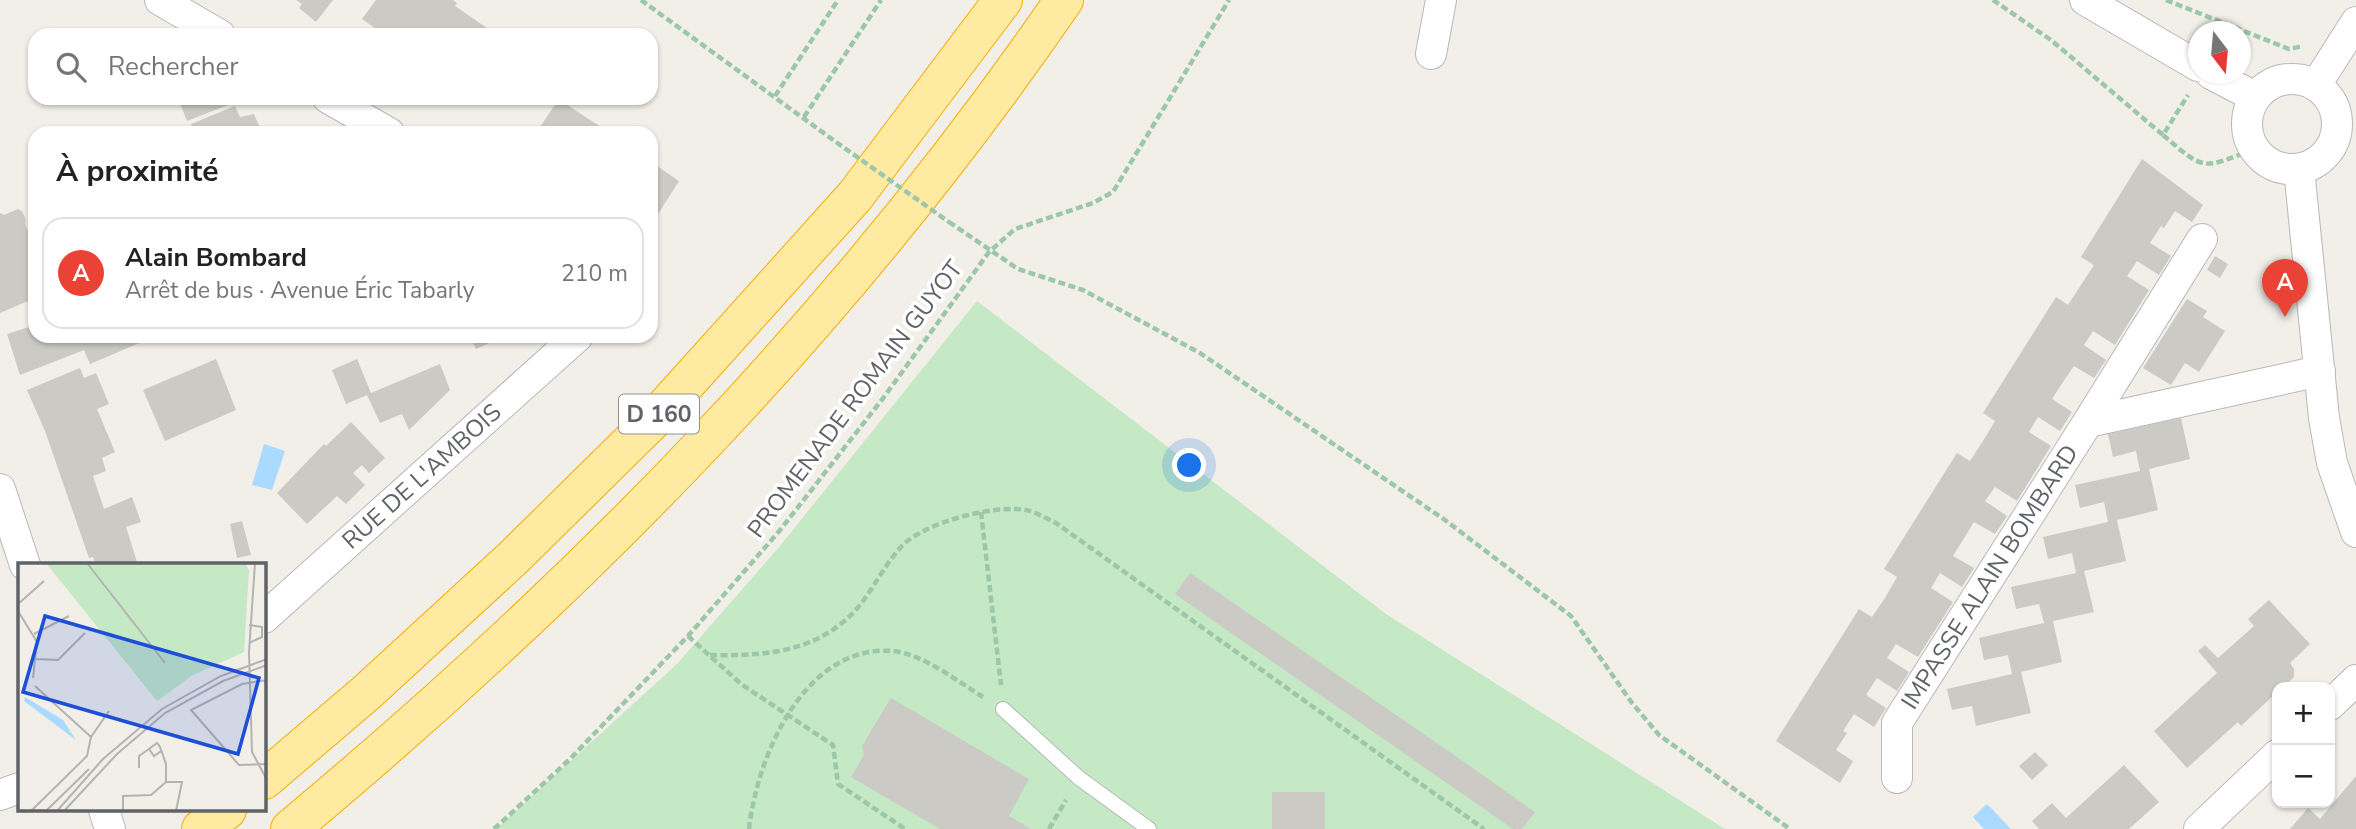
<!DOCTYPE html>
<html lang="fr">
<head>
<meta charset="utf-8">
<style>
  :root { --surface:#fff; --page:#f2f2f2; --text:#222; --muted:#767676; --line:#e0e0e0; --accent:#ea4335 }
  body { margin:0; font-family:"Nunito Sans",sans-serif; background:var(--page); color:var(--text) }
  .controls { position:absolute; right:21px; bottom:21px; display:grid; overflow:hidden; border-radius:14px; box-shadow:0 2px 5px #0004 }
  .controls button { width:63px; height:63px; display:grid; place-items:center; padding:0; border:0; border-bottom:2px solid var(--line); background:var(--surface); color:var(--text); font:35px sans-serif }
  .compass { position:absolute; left:2188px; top:21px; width:63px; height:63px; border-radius:50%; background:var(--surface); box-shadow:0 2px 5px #0004; rotate:164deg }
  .you { position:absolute; left:1190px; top:466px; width:24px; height:24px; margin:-18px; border:5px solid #fff; border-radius:50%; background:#1a73e8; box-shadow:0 0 0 10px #1a73e833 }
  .badge { display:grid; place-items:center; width:46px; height:46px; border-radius:50%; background:var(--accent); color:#fff; font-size:23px; font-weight:700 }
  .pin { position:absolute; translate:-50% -58px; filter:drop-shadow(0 2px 4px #0008) }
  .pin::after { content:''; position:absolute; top:37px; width:24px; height:21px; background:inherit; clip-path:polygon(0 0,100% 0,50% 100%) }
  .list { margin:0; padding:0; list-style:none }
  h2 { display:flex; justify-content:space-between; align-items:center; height:91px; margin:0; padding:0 28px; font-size:30px }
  h2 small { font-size:23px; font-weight:400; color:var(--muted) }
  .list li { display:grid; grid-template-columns:46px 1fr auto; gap:21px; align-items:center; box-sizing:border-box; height:112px; margin:0 14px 14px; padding:0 14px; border:2px solid var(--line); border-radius:21px }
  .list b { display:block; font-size:26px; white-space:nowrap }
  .list p { margin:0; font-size:23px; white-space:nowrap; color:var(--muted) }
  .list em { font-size:23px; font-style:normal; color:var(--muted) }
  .icon { flex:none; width:38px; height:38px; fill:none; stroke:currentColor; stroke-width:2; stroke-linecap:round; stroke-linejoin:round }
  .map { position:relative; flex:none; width:2356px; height:829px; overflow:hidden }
  .search { position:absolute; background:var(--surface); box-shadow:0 2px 5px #0004; left:28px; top:28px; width:630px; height:77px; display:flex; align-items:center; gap:18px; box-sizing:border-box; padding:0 24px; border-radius:21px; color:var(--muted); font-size:26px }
  .panel { position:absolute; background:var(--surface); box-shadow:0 2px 5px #0004; left:28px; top:126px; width:630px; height:217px; border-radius:21px }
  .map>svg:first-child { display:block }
  .green { fill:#c5e8c5 }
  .water { fill:#aadaff }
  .building { fill:#cccac5 }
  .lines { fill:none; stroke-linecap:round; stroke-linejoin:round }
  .service-casing { stroke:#b5b8bc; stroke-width:16 }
  .minor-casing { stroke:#b5b8bc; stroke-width:32 }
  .trunk-casing { stroke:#f9ab00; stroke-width:40 }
  .path { stroke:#9cc7a9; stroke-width:4.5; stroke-dasharray:7 3.5; stroke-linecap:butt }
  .service { stroke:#fff; stroke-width:14 }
  .minor { stroke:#fff; stroke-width:30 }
  .trunk { stroke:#feeaa1; stroke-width:38 }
  .path-bridge { stroke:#9cc7a9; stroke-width:4.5; stroke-dasharray:7 3.5; stroke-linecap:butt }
  .labels { text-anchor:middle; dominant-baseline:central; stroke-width:7; stroke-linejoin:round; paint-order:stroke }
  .shield { fill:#fff; stroke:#8f9295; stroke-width:2 }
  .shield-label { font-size:23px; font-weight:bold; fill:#5f6368 }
  .street-label { font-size:24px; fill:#5f6368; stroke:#fff }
  .inset-road { fill:none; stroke:#b3b3b1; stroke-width:2 }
  .view { fill:#1d4ed8; fill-opacity:0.15; stroke:#1d4ed8; stroke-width:3.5 }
  .inset-edge { fill:none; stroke:#5f6368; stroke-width:3.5 }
</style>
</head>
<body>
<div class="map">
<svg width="2356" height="829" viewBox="0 0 2356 829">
  <rect width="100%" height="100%" fill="#f1efe8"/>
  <!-- green -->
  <path class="green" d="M977,301L1386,614L1725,829H496L677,664L780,546Z"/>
  <!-- water -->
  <g class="water">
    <path d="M264,444L285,451L272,490L252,485Z"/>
    <path d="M1987,804L2011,829H1984L1973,817Z"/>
  </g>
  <!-- building -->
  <g class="building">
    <path d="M296,0H333L316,22L299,8L302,4Z"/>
    <path d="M376,0H453L457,3L455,6L497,35H385L362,19Z"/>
    <path d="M178,98H246L187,121Z"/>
    <path d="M559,99L572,108L610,133H536Z"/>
    <path d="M235,106L240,117L254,114L262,133H195L191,124Z"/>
    <path d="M2142,159L2203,205L2192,222L2175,211L2164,228L2161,226L2150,243L2171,256L2159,275L2137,261L2127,276L2149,290L2115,345L2093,331L2084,345L2106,360L2094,378L2074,366L2063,382L2052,399L2072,412L2060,431L2038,417L2029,432L2051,446L2017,501L1995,487L1985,501L2007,516L1995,534L1974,522L1953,556L1974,568L1962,587L1940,573L1931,588L1953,602L1918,657L1896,644L1887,658L1909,672L1897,691L1877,678L1866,695L1886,708L1874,727L1854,714L1843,731L1847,733L1836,750L1853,761L1840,783L1776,741L1859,609L1872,617L1885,598L1897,577L1884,569L1957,453L1970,461L1983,441L1995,421L1983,413L2056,297L2068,305L2094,265L2081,257Z"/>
    <path d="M651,162L679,181L658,214L651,210Z"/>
    <path d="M18,209L22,211L26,220L25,224L35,248V298L0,313V213L4,215Z"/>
    <path d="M2215,256L2228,264L2220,278L2207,270Z"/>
    <path d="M2187,299L2207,311L2203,317L2225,331L2199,372L2185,363L2171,385L2143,368Z"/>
    <path d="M35,325V336H156L90,364L84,350L20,375L7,334Z"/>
    <path d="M470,336H505L476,349Z"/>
    <path d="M216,359L236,410L165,441L143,390Z"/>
    <path d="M357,359L371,393L440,364L450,390L409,430L402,414L380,423L367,395L346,404L332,370Z"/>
    <path d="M80,368L84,378L96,373L109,404L97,409L115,452L102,458L106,471L93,476L104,509L132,497L141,522L126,527L138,565H96L93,557L89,558L45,431L27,390Z"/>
    <path d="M2181,418L2190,459L2149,469L2158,510L2117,520L2126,561L2084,571L2094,612L2053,621L2062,662L2021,672L2031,713L1976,726L1972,706L1952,710L1947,689L2012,674L2008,655L1984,660L1979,638L2044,623L2039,604L2016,609L2011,587L2076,573L2072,553L2048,559L2043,537L2108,522L2104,502L2080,508L2075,485L2140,471L2136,451L2113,457L2108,434Z"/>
    <path d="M351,422L385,458L369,473L362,465L353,473L365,485L346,504L337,496L307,524L277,493L324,444L326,446Z"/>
    <path d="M242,521L251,555L237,558L230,524Z"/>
    <path d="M1190,573L1470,766L1535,812L1522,829H1513L1175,594Z"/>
    <path d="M2269,600L2310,644L2290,663L2294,669V677L2283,687H2277V692L2241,726L2238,722L2187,768L2154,731L2217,673L2198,651L2205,645L2218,658L2254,626L2248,619Z"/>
    <path d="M891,698L1029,779L1009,816L1031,829H940L851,777L864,755L862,746Z"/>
    <path d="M2035,752L2048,765L2032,780L2019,766Z"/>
    <path d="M2124,765L2159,802L2129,829H2039L2032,821L2052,803L2066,818Z"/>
    <path d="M2356,776V829H2290L2308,808L2320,819Z"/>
    <rect x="1272" y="792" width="53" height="37"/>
  </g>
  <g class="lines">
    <defs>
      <path id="service" d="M1003,709L1079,778L1149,829"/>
      <g id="minor">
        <path d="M160,0L220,35"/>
        <path d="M2085,0L2198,66"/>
        <path d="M1431,54L1441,0"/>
        <path d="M2211,74L2255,97"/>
        <circle cx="2292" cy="124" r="45"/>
        <path d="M2316,85L2356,22"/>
        <path d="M328,98L389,133"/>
        <path d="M2299,169L2324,418L2332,463L2356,532"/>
        <path d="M2088,422L2202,239"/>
        <path d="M0,489L25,565"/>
        <path id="s1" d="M264,618L578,336"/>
        <path d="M2330,705L2356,680"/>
        <path id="s2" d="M1897,778V723L2088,422L2320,371"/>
        <path d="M0,795L19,788"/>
        <path d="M104,810L110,829"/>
        <path d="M2199,829L2277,755"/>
      </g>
      <g id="trunk">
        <path d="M264,780L366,693L513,558L656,417L855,196L1003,0"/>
        <path d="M201,829L227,810"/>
        <path d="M290,829C585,583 846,317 1064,0"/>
      </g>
    </defs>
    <!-- service casing -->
    <use href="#service" class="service-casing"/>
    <!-- minor casing -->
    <use href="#minor" class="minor-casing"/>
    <!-- trunk casing -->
    <use href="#trunk" class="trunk-casing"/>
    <!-- path -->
    <g class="path">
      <path d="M641,0L836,142"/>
      <path d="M1993,0L2051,40L2163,135L2188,95"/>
      <path d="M2166,0L2289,49L2303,46"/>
      <path d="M775,96L838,0"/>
      <path d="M804,117L881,0"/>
      <path d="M2163,135C2206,172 2202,169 2254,149"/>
      <path d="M949,222L1018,269L1083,290L1200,353L1445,520L1571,616L1632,703L1659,735L1790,829"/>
      <path d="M981,512L1001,685"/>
      <path d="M688,636L741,684L833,745L838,784L905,829"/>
      <path d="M710,655C756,656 804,654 842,623C868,603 879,571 901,547C922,523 995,504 1026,510C1036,512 1047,519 1056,523L1484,829"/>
      <path d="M494,829L569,760L688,636L781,529L884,397L989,252L1015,229L1093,203L1113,192L1229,0"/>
      <path d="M749,829C757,757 804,644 893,651C923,654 957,681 983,697"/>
      <path d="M1049,829L1066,800"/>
    </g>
    <!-- service -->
    <use href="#service" class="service"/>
    <!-- minor -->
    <use href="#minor" class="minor"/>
    <!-- trunk -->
    <use href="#trunk" class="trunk"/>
    <!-- path-bridge -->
    <path class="path-bridge" d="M836,142L949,222"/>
  </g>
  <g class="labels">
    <!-- shield labels -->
    <rect class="shield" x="619" y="394.5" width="80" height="39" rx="5"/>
    <g class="shield-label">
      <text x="659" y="414">D 160</text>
    </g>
    <!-- street labels -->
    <g class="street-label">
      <text transform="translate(855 399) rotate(-53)">PROMENADE ROMAIN GUYOT</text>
      <text stroke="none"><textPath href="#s1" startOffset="212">RUE DE L'AMBOIS</textPath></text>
      <text stroke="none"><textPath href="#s2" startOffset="228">IMPASSE ALAIN BOMBARD</textPath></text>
    </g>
  </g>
  <!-- overview -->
  <g transform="translate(18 563)">
    <rect width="248" height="248" fill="#f1efe8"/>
    <path d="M28,0H227L231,7L226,89L175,112L139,138Z" fill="#c5e8c5"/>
    <path d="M7,134L45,157L58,177L6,138Z" fill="#aadaff"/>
    <path class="inset-road" d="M69,0L147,100M237,0L231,89L234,189L249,217M0,41L26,18M0,48L19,79L15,115M16,71L51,53M231,80L244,74V64L231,62M18,96L40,97L67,70M249,117L224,121L173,147L221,202L249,201M17,123L73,174M73,174L91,148M121,205V193L131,186M148,219H164L158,248M13,248L69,193L73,174M28,248L71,206M39,248L85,196L144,146L203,113L249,96M46,248L99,191L147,150L205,118L249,102M105,248V233L133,232L148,219V201L142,184L139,180L131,186L136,193L143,188"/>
    <path class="view" d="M27,53L241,115L220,191L5,129Z"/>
    <rect width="248" height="248" class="inset-edge"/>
  </g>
</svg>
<div class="controls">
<button>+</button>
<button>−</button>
</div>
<svg class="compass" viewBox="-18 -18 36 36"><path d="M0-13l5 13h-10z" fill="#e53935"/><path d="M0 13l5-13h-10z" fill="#767676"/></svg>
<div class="you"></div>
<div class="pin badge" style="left:2285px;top:317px">A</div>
<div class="search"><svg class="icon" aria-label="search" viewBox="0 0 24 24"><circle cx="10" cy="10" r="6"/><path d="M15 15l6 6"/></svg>Rechercher</div>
<section class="panel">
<h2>À proximité<small></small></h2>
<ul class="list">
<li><span class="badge">A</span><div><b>Alain Bombard</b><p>Arrêt de bus · Avenue Éric Tabarly</p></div><em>210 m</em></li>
</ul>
</section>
</div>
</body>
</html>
